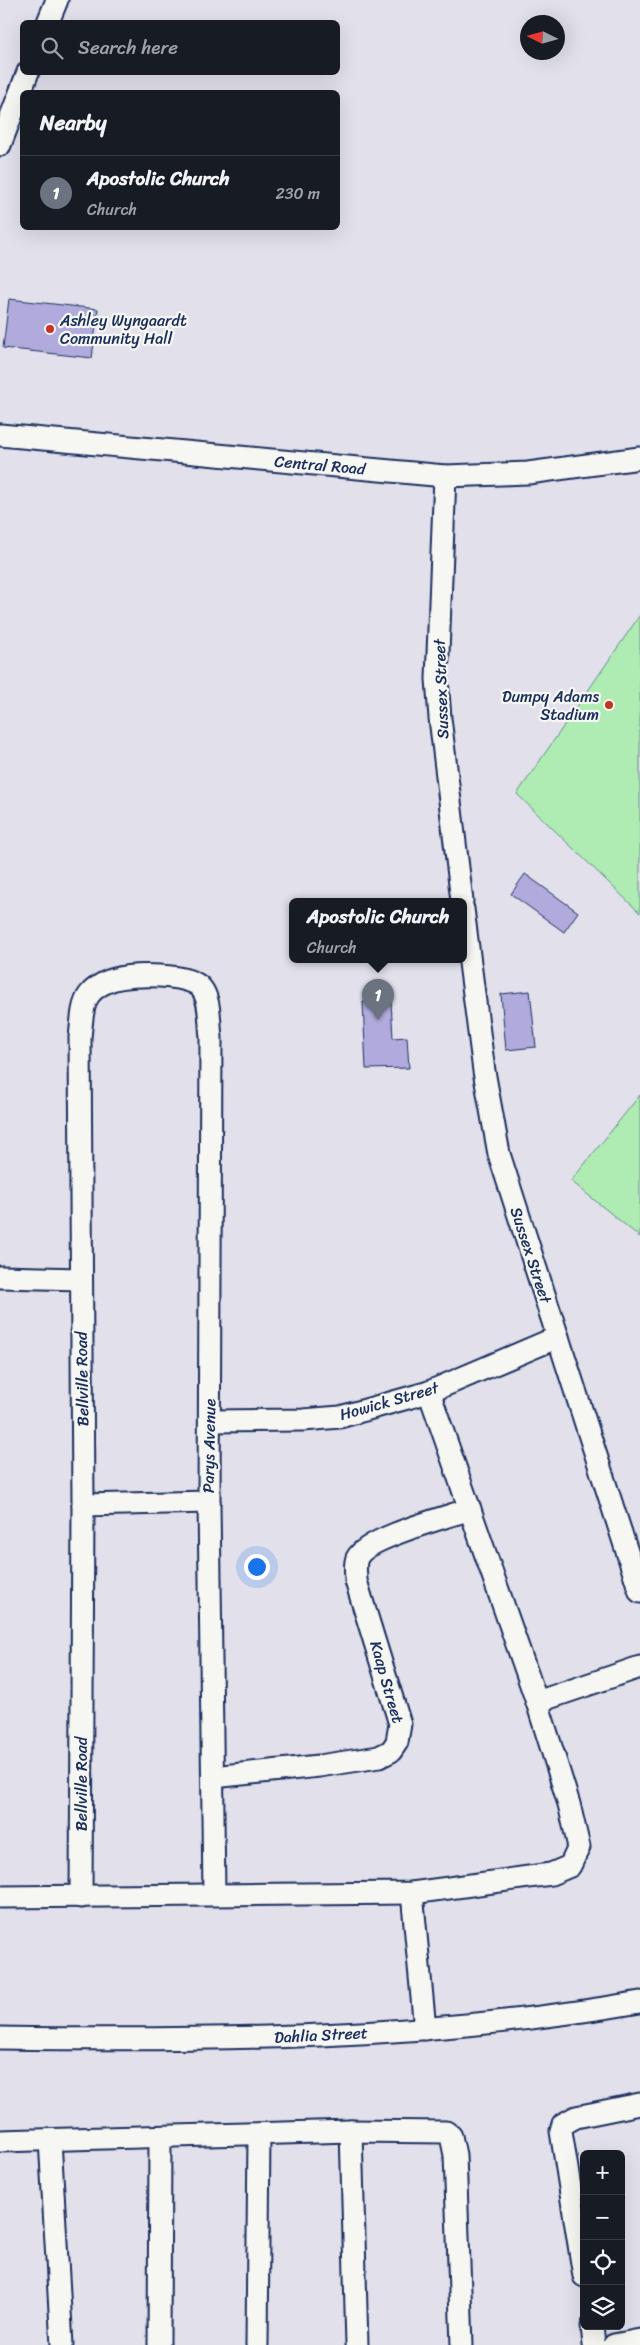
<!DOCTYPE html>
<html lang="en">
<head>
<meta charset="utf-8">
<style>
  :root { --surface:#171b24; --page:#242831; --text:#f1f3f6; --muted:#9ea1a6; --line:#363941; --accent:#2563eb }
  body { margin:0; font-family:Sriracha,sans-serif; background:var(--page); color:var(--text) }
  .controls { position:absolute; right:15px; bottom:15px; display:grid; overflow:hidden; border-radius:8px; box-shadow:0 5px 20px #0002 }
  .controls button { width:45px; height:45px; display:grid; place-items:center; padding:0; border:0; border-bottom:1px solid var(--line); background:var(--surface); color:var(--text); font:25px sans-serif }
  .compass { position:absolute; left:520px; top:15px; width:45px; height:45px; border-radius:50%; background:var(--surface); box-shadow:0 5px 20px #0002; rotate:275deg }
  .you { position:absolute; left:256px; top:1566px; width:18px; height:18px; margin:-12px; border:4px solid #fff; border-radius:50%; background:#1a73e8; box-shadow:0 0 0 8px #1a73e833 }
  .badge { display:grid; place-items:center; width:32px; height:32px; border-radius:50%; background:var(--accent); color:#fff; font-size:16px; font-weight:700 }
  .pin { position:absolute; translate:-50% -41px; filter:drop-shadow(0 1px 2px #0008) }
  .pin::after { content:''; position:absolute; top:26px; width:18px; height:15px; background:inherit; clip-path:polygon(0 0,100% 0,50% 100%) }
  .popup { position:absolute; left:289px; top:898px; width:178px; height:65px; box-sizing:border-box; display:grid; place-content:center; border-radius:8px; background:var(--surface); filter:drop-shadow(0 1px 4px #0005); font-size:16px; white-space:nowrap; color:var(--muted) }
  .popup b { font-size:19px; color:var(--text) }
  .popup::after { content:''; position:absolute; left:50%; top:100%; margin-left:-10px; border:10px solid transparent; border-top-color:var(--surface) }
  .list { margin:0; padding:0; list-style:none }
  h2 { display:flex; justify-content:space-between; align-items:center; height:65px; margin:0; padding:0 20px; font-size:21px }
  h2 small { font-size:16px; font-weight:400; color:var(--muted) }
  .list li { display:grid; grid-template-columns:32px 1fr auto; gap:15px; align-items:center; box-sizing:border-box; height:75px; padding:0 20px; border-top:1px solid var(--line) }
  .list b { display:block; font-size:19px; white-space:nowrap }
  .list p { margin:0; font-size:16px; white-space:nowrap; color:var(--muted) }
  .list em { font-size:16px; font-style:normal; color:var(--muted) }
  .icon { flex:none; width:28px; height:28px; fill:none; stroke:currentColor; stroke-width:2; stroke-linecap:round; stroke-linejoin:round }
  .map { position:relative; flex:none; width:640px; height:2345px; overflow:hidden }
  .search { position:absolute; background:var(--surface); box-shadow:0 5px 20px #0002; left:20px; top:20px; width:320px; height:55px; display:flex; align-items:center; gap:12px; box-sizing:border-box; padding:0 18px; border-radius:8px; color:var(--muted); font-size:19px }
  .panel { position:absolute; background:var(--surface); box-shadow:0 5px 20px #0002; left:20px; top:90px; width:320px; height:140px; border-radius:8px }
  .map>svg:first-child { display:block }
  .green { fill:#aeecb3; stroke:#648e88 }
  .building { fill:#b0abdc; stroke:#1b2f5e }
  .lines { fill:none; stroke-linecap:round; stroke-linejoin:round }
  .minor-casing { stroke:#1b2f5e; stroke-width:25 }
  .minor { stroke:#f6f6f2; stroke-width:21 }
  .poi-dot { fill:#c8321e; stroke:#f6f6f2; stroke-width:2 }
  .labels { text-anchor:middle; dominant-baseline:central; stroke-width:4.5; stroke-linejoin:round; paint-order:stroke }
  .poi-label { font-size:16px; fill:#1b2f5e; stroke:#f6f6f2; text-anchor:start }
  .street-label { font-size:16px; fill:#1b2f5e; stroke:#f6f6f2 }
</style>
</head>
<body>
<div class="map">
<svg width="640" height="2345" viewBox="0 0 640 2345">
  <rect width="100%" height="100%" fill="#e1e0eb"/>
  <filter id="ink" filterUnits="userSpaceOnUse"><feTurbulence type="fractalNoise" baseFrequency=".02" numOctaves="2"/><feDisplacementMap in="SourceGraphic" scale="10" xChannelSelector="R" yChannelSelector="G"/><feConvolveMatrix kernelMatrix="1 2 1 2 8 2 1 2 1" color-interpolation-filters="sRGB"/></filter>
  <g filter="url(#ink)">
    <!-- green -->
    <g class="green">
      <path d="M640,615V913L517,794Z"/>
      <path d="M640,1095V1237L571,1181Z"/>
    </g>
    <!-- building -->
    <g class="building">
      <path d="M9,299L98,309L92,358L3,348Z"/>
      <path d="M525,874L578,912L564,932L511,894Z"/>
      <path d="M530,991L536,1047L506,1050L501,994Z"/>
      <path d="M391,1001L393,1038L407,1037L409,1068L366,1069L363,1002Z"/>
    </g>
    <g class="lines">
      <defs>
        <g id="minor">
          <path d="M48,22L57,0"/>
          <path d="M0,145L28,72"/>
          <path d="M0,435L445,476L528,473L640,458"/>
          <path d="M445,476L437,679L440,718L462,901"/>
          <path d="M463,909L484,1071L499,1154L640,1592"/>
          <path d="M0,1277L81,1279"/>
          <path d="M210,1421L303,1420L340,1417L429,1392L558,1337"/>
          <path d="M83,1505L209,1502"/>
          <path d="M537,1702L640,1667"/>
          <path d="M213,1777L319,1766L379,1757L391,1751L397,1742L400,1724L356,1581C356,1573 354,1565 357,1558C366,1538 447,1517 470,1509"/>
          <path d="M412,1893L425,2029"/>
          <path d="M0,1897L412,1893L551,1874L570,1866L579,1847L569,1804L537,1702L429,1392"/>
          <path d="M81,1897L83,1505L80,1037C82,1024 81,1006 89,995C94,988 106,981 115,979C132,974 189,973 201,988C211,1000 209,1023 211,1037L209,1502L214,1894"/>
          <path d="M0,2038C214,2041 429,2039 640,2002"/>
          <path d="M351,2131L357,2345"/>
          <path d="M50,2140L62,2345"/>
          <path d="M0,2141L351,2131L446,2132L451,2136L455,2155L462,2345"/>
          <path d="M584,2276L561,2131L563,2124L576,2117L640,2104"/>
          <path d="M592,2326L594,2345"/>
          <path d="M159,2345L160,2138"/>
          <path d="M257,2345L259,2134"/>
          <path d="M614,2345L640,2340"/>
        </g>
      </defs>
      <!-- minor casing -->
      <use href="#minor" class="minor-casing"/>
      <!-- minor -->
      <use href="#minor" class="minor"/>
    </g>
  </g>
  <!-- markers -->
  <g class="poi-dot">
    <circle cx="50" cy="329" r="5"/>
    <circle cx="609" cy="705" r="5"/>
  </g>
  <g class="labels">
    <!-- poi labels -->
    <g class="poi-label">
      <text x="60" y="320">Ashley Wyngaardt<tspan x="60" dy="18">Community Hall</tspan></text>
      <text x="599" y="696" text-anchor="end">Dumpy Adams<tspan x="599" dy="18">Stadium</tspan></text>
    </g>
    <!-- street labels -->
    <g class="street-label">
      <text transform="translate(320 465) rotate(5)">Central Road</text>
      <text transform="translate(441 689) rotate(-92)">Sussex Street</text>
      <text transform="translate(531 1255) rotate(72)">Sussex Street</text>
      <text transform="translate(82 1379) rotate(-91)">Bellville Road</text>
      <text transform="translate(389 1401) rotate(-16)">Howick Street</text>
      <text transform="translate(209 1446) rotate(-89)">Parys Avenue</text>
      <text transform="translate(387 1682) rotate(74)">Kaap Street</text>
      <text transform="translate(81 1784) rotate(-90)">Bellville Road</text>
      <text transform="translate(321 2035) rotate(-3)">Dahlia Street</text>
    </g>
  </g>
</svg>
<div class="controls">
<button>+</button>
<button>−</button>
<button><svg class="icon" aria-label="locate" viewBox="0 0 24 24"><circle cx="12" cy="12" r="6"/><path d="M12 2v4M12 18v4M2 12h4M18 12h4"/></svg></button>
<button><svg class="icon" aria-label="layers" viewBox="0 0 24 24"><path d="M12 4l9 5-9 5-9-5zM3 14l9 5 9-5"/></svg></button>
</div>
<svg class="compass" viewBox="-18 -18 36 36"><path d="M0-13l5 13h-10z" fill="#e53935"/><path d="M0 13l5-13h-10z" fill="#9ea1a6"/></svg>
<div class="you"></div>
<div class="pin badge" style="left:378px;top:1020px;background:#6b7280">1</div>
<div class="popup"><b>Apostolic Church</b>Church</div>
<div class="search"><svg class="icon" aria-label="search" viewBox="0 0 24 24"><circle cx="10" cy="10" r="6"/><path d="M15 15l6 6"/></svg>Search here</div>
<section class="panel">
<h2>Nearby<small></small></h2>
<ul class="list">
<li><span class="badge" style="background:#6b7280">1</span><div><b>Apostolic Church</b><p>Church</p></div><em>230 m</em></li>
</ul>
</section>
</div>
</body>
</html>
